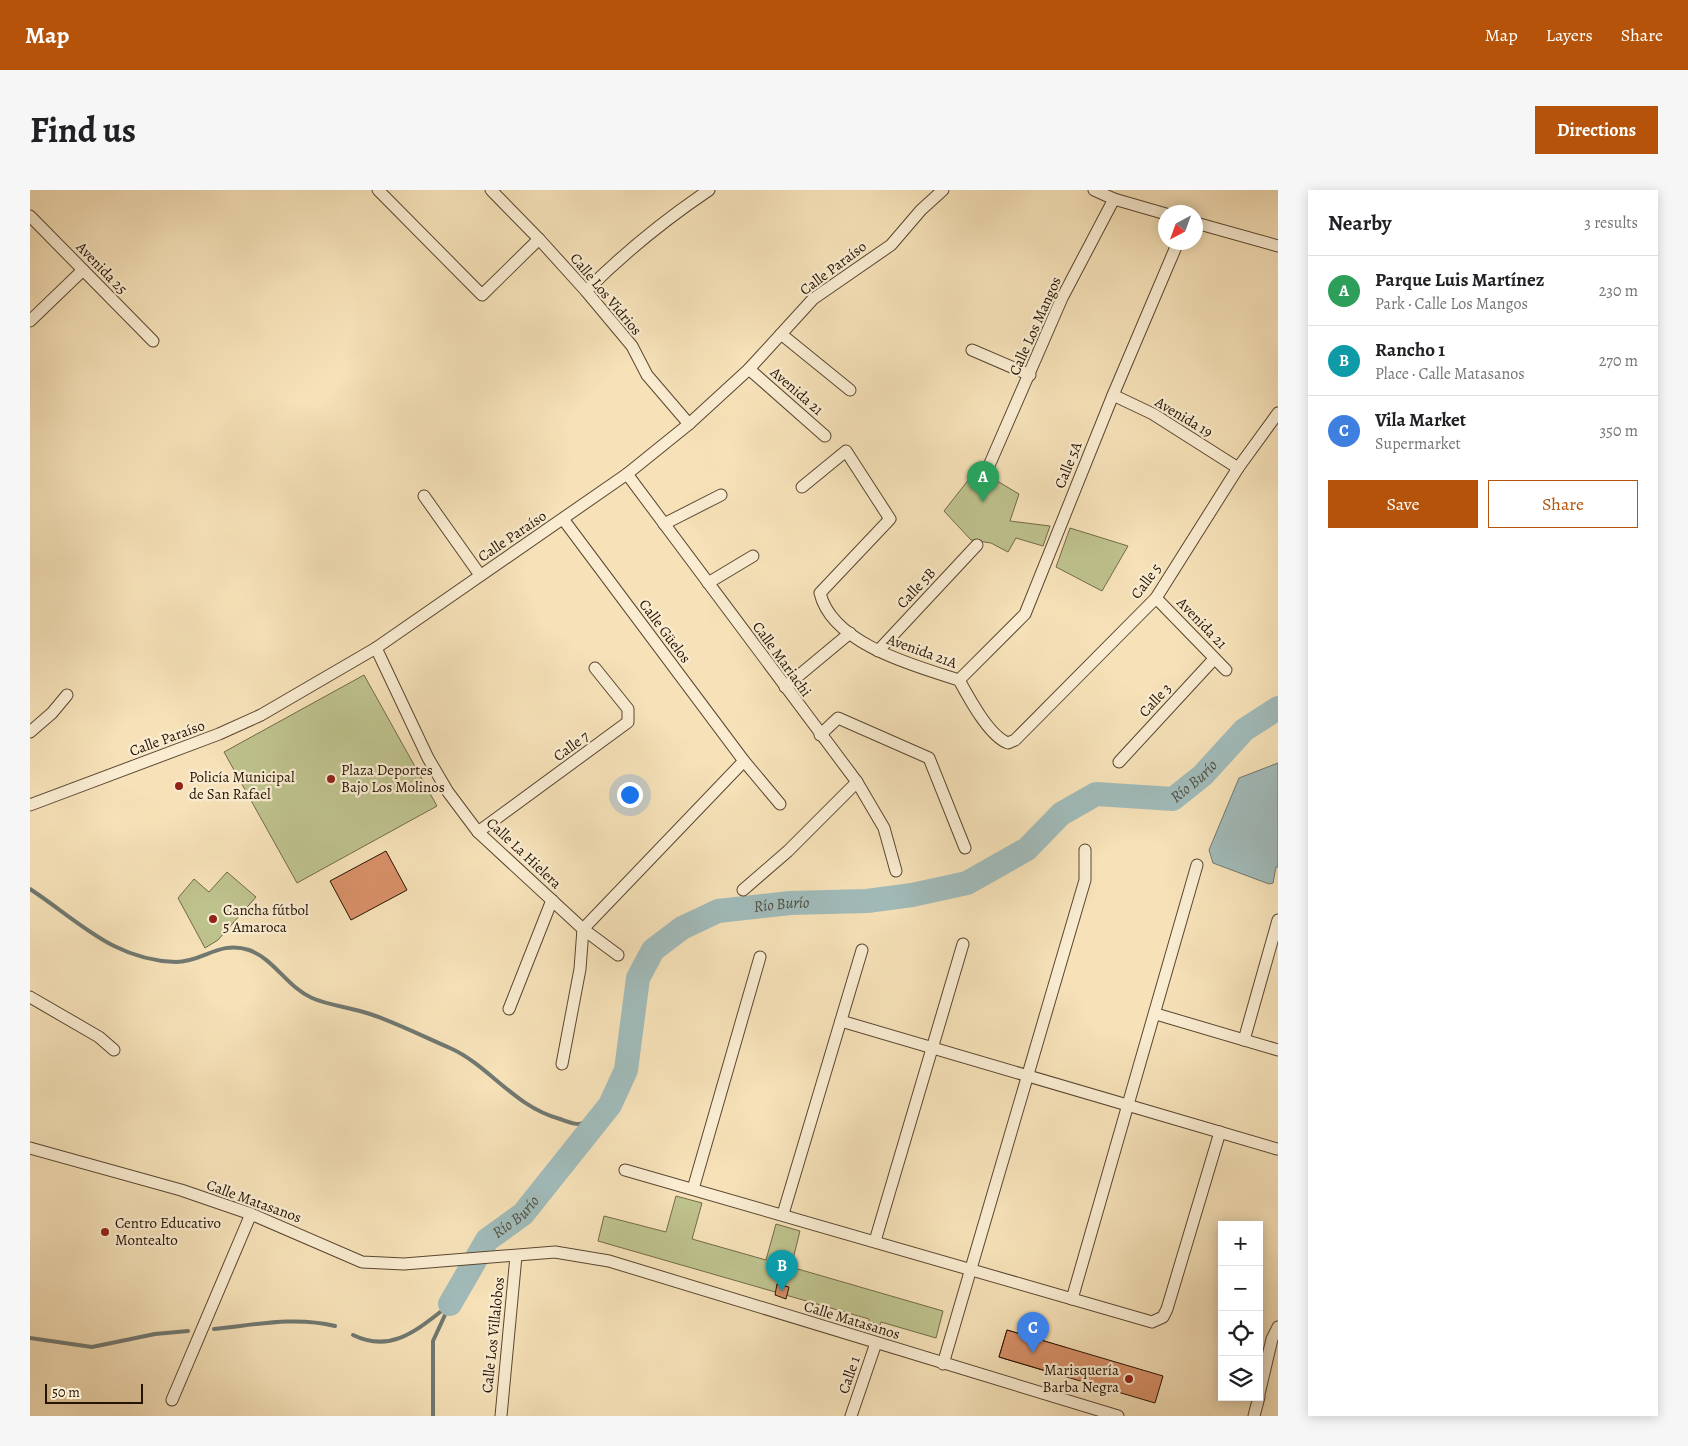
<!DOCTYPE html>
<html lang="en">
<head>
<meta charset="utf-8">
<style>
  :root { --surface:#fff; --page:#f6f6f6; --text:#202124; --muted:#757577; --line:#e0e0e0; --accent:#b45309 }
  body { margin:0; font-family:Alegreya,serif; background:var(--page); color:var(--text) }
  .controls { position:absolute; right:15px; bottom:15px; display:grid; overflow:hidden; border-radius:0px; box-shadow:0 2px 12px #0003 }
  .controls button { width:45px; height:45px; display:grid; place-items:center; padding:0; border:0; border-bottom:1px solid var(--line); background:var(--surface); color:var(--text); font:25px sans-serif }
  .compass { position:absolute; left:1128px; top:15px; width:45px; height:45px; border-radius:50%; background:var(--surface); box-shadow:0 2px 12px #0003; rotate:221deg }
  .scale { position:absolute; left:15px; bottom:12px; width:98px; box-sizing:border-box; padding-left:5px; border:2px solid #261302; border-top:0; font-size:14px; line-height:18px; white-space:nowrap; color:#261302; -webkit-text-stroke:4px #f9ecd1; paint-order:stroke }
  .you { position:absolute; left:599px; top:604px; width:18px; height:18px; margin:-12px; border:4px solid #fff; border-radius:50%; background:#1a73e8; box-shadow:0 0 0 8px #1a73e833 }
  .badge { display:grid; place-items:center; width:32px; height:32px; border-radius:50%; background:var(--accent); color:#fff; font-size:16px; font-weight:700 }
  .pin { position:absolute; translate:-50% -41px; filter:drop-shadow(0 1px 2px #0008) }
  .pin::after { content:''; position:absolute; top:26px; width:18px; height:15px; background:inherit; clip-path:polygon(0 0,100% 0,50% 100%) }
  .list { margin:0; padding:0; list-style:none }
  h2 { display:flex; justify-content:space-between; align-items:center; height:65px; margin:0; padding:0 20px; font-size:21px }
  h2 small { font-size:16px; font-weight:400; color:var(--muted) }
  .list li { display:grid; grid-template-columns:32px 1fr auto; gap:15px; align-items:center; box-sizing:border-box; height:70px; padding:0 20px; border-top:1px solid var(--line) }
  .list b { display:block; font-size:19px; white-space:nowrap }
  .list p { margin:0; font-size:16px; white-space:nowrap; color:var(--muted) }
  .list em { font-size:16px; font-style:normal; color:var(--muted) }
  .actions { display:flex; gap:10px; padding:15px 20px }
  .actions a { flex:1; padding:11px 0; border:1px solid var(--accent); border-radius:0px; text-align:center; font-size:18px; color:var(--accent) }
  .actions .main { background:var(--accent); color:#fff }
  .icon { flex:none; width:28px; height:28px; fill:none; stroke:currentColor; stroke-width:2; stroke-linecap:round; stroke-linejoin:round }
  .map { position:relative; flex:none; width:1248px; height:1226px; overflow:hidden; border-radius:0px }
  header { display:flex; align-items:center; gap:30px; box-sizing:border-box; height:70px; padding:0 25px; background:var(--accent); color:#fff }
  header strong { font-size:24px }
  nav { display:flex; gap:28px; margin-inline-start:auto; font-size:18px }
  .intro { display:flex; align-items:center; justify-content:space-between; box-sizing:border-box; height:120px; padding:0 30px }
  h1 { margin:0; font-size:35px }
  .button { padding:12px 22px; border-radius:0px; background:var(--accent); color:#fff; font-size:18px; font-weight:700 }
  main { display:flex; gap:30px; padding:0 30px }
  aside { flex:1; background:var(--surface); border-radius:0px; box-shadow:0 2px 12px #0003 }
  .map>svg:first-child { display:block }
  .green { fill:#bec28d; stroke:#726a48 }
  .water { fill:#a1bbba; stroke:#707870 }
  .lines { fill:none; stroke-linecap:round; stroke-linejoin:round }
  .stream { stroke:#707870; stroke-width:4 }
  .river { stroke:#a1bbba; stroke-width:24 }
  .building { fill:#d89068; stroke:#261302 }
  .minor-casing { stroke:#5a4630; stroke-width:13 }
  .minor { stroke:#f9ecd1; stroke-width:11 }
  .poi-dot { fill:#8f2418; stroke:#f9ecd1; stroke-width:2 }
  .labels { text-anchor:middle; dominant-baseline:central; stroke-width:4.5; stroke-linejoin:round; paint-order:stroke }
  .street-label { font-size:15px; fill:#261302; stroke:#f9ecd1 }
  .poi-label { font-size:15px; fill:#261302; stroke:#f9ecd1; text-anchor:start }
  .water-label { font-size:16px; font-style:italic; fill:#514e42; stroke:#f9ecd1 }
</style>
</head>
<body>
<header>
<strong>Map</strong>
<nav><a>Map</a><a>Layers</a><a>Share</a></nav>
</header>
<div class="intro"><h1>Find us</h1><a class="button">Directions</a></div>
<main>
<div class="map">
<svg width="1248" height="1226" viewBox="0 0 1248 1226">
  <rect width="100%" height="100%" fill="#f6e1b8"/>
  <filter id="stains"><feTurbulence type="fractalNoise" baseFrequency=".004" numOctaves="4"/><feColorMatrix values="0 0 0 0 .2 0 0 0 0 .09 0 0 0 0 .02 0 0 0 .5 -.17"/></filter>
  <radialGradient id="worn" r=".72"><stop offset=".6" stop-color="#630" stop-opacity="0"/><stop offset="1" stop-color="#630" stop-opacity=".3"/></radialGradient>
  <!-- green -->
  <g class="green">
    <path d="M947,279L989,304L980,331L1020,336L1013,356L986,348L978,362L961,353L941,350L914,321Z"/>
    <path d="M1040,338L1098,356L1072,401L1026,377Z"/>
    <path d="M334,485L407,616L267,693L194,562Z"/>
    <path d="M197,682L226,707L188,750L175,758L148,708L164,689L179,702Z"/>
    <path d="M646,1006L672,1013L662,1049L736,1070L746,1034L770,1041L761,1077L913,1121L906,1148L851,1132L850,1135L839,1132V1129L568,1051L574,1026L636,1042Z"/>
  </g>
  <!-- water -->
  <path class="water" d="M1248,573V677H1246L1243,693L1239,694L1183,673L1179,660L1209,588Z"/>
  <g class="lines">
    <!-- stream -->
    <g class="stream">
      <path d="M0,699C49,731 83,770 146,772C173,772 189,750 219,760C244,769 257,797 282,808C300,816 321,817 340,824C367,833 394,847 420,858C460,876 483,916 530,929C536,931 543,934 549,934C555,933 561,931 567,930"/>
      <path d="M184,1139C225,1135 264,1126 305,1136"/>
      <path d="M323,1145C362,1164 388,1139 418,1116"/>
      <path d="M0,1148L62,1157L125,1144L158,1141"/>
      <path d="M403,1226V1151L420,1114"/>
    </g>
    <!-- river -->
    <path class="river" id="s1" d="M420,1114L457,1050L493,1024L580,915L596,880L608,788L623,760L652,738L688,721L760,713L837,711L882,705L937,693L997,659L1031,624L1066,604L1143,609L1173,585L1214,540L1248,518"/>
  </g>
  <!-- building -->
  <g class="building">
    <path d="M356,661L377,700L321,730L300,691Z"/>
    <path d="M747,1094L759,1097L756,1109L745,1105Z"/>
    <path d="M977,1140L1037,1158L1029,1185L969,1167Z"/>
    <path d="M977,1140L1133,1186L1125,1213L969,1167Z"/>
  </g>
  <g class="lines">
    <defs>
      <g id="minor">
        <path d="M348,0L452,105L509,49"/>
        <path d="M461,0L509,49L556,101L602,156L617,185L659,234"/>
        <path d="M1064,0L1084,9L1136,24"/>
        <path d="M0,26L123,151"/>
        <path d="M1166,33L1248,56"/>
        <path d="M556,101C593,64 636,29 679,0"/>
        <path d="M0,131L53,80"/>
        <path d="M751,144L820,200"/>
        <path d="M942,160L1000,185"/>
        <path d="M719,179L795,246"/>
        <path d="M1083,205L1123,224L1208,278"/>
        <path d="M958,278L1032,108L1084,9"/>
        <path d="M597,284L827,592L854,638L866,681"/>
        <path d="M772,297L816,261L860,329L790,403C802,454 885,476 929,490C939,508 959,546 978,553L985,550L1126,408L1208,278L1248,223"/>
        <path d="M394,306L450,385"/>
        <path d="M533,329L714,571L750,614"/>
        <path d="M634,334L691,305"/>
        <path d="M678,393L723,366"/>
        <path d="M1126,408L1196,480"/>
        <path d="M346,458L398,568L418,602L448,642L553,739L588,765"/>
        <path d="M848,461L947,355"/>
        <path d="M929,490L995,424L1083,205L1148,52"/>
        <path d="M755,497L820,443"/>
        <path d="M0,542L22,523L37,505"/>
        <path d="M790,545L808,528L899,568L935,658"/>
        <path d="M1089,572L1184,469"/>
        <path d="M0,615L189,544L231,525L346,458L597,284L659,234L719,179L783,109L861,55L891,20L913,0"/>
        <path d="M448,642L598,532V519L565,478"/>
        <path d="M713,700L758,661L827,592"/>
        <path d="M0,807L69,847L84,860"/>
        <path d="M479,819L522,710"/>
        <path d="M1126,824L1248,860"/>
        <path d="M811,831L1247,959"/>
        <path d="M1214,850L1248,730"/>
        <path d="M532,874L550,779L553,739L714,571"/>
        <path d="M0,958L151,1000L221,1024L332,1072L374,1074L525,1062L579,1071L1088,1226"/>
        <path d="M595,980L1122,1132L1133,1127L1137,1119L1190,942"/>
        <path d="M663,999L730,767"/>
        <path d="M753,1024L832,760"/>
        <path d="M845,1051L933,754"/>
        <path d="M1042,1109L1167,675"/>
        <path d="M913,1174L1055,690V660"/>
        <path d="M1229,1204L1242,1149L1248,1137"/>
        <path d="M142,1210L221,1024"/>
        <path d="M471,1226L486,1066"/>
        <path d="M821,1226L846,1153"/>
        <path d="M1224,1226L1229,1207"/>
      </g>
    </defs>
    <!-- minor casing -->
    <use href="#minor" class="minor-casing"/>
    <!-- minor -->
    <use href="#minor" class="minor"/>
  </g>
  <!-- markers -->
  <g class="poi-dot">
    <circle cx="301" cy="589" r="5"/>
    <circle cx="149" cy="596" r="5"/>
    <circle cx="183" cy="729" r="5"/>
    <circle cx="75" cy="1042" r="5"/>
    <circle cx="1099" cy="1189" r="5"/>
  </g>
  <g class="labels">
    <!-- street labels -->
    <g class="street-label">
      <text transform="translate(72 78) rotate(46)">Avenida 25</text>
      <text transform="translate(803 78) rotate(-37)">Calle Paraíso</text>
      <text transform="translate(576 104) rotate(50)">Calle Los Vidrios</text>
      <text transform="translate(1005 136) rotate(-66)">Calle Los Mangos</text>
      <text transform="translate(767 201) rotate(41)">Avenida 21</text>
      <text transform="translate(1154 227) rotate(31)">Avenida 19</text>
      <text transform="translate(1038 275) rotate(-68)">Calle 5A</text>
      <text transform="translate(482 346) rotate(-34)">Calle Paraíso</text>
      <text transform="translate(1116 391) rotate(-53)">Calle 5</text>
      <text transform="translate(886 398) rotate(-47)">Calle 5B</text>
      <text transform="translate(1172 433) rotate(46)">Avenida 21</text>
      <text transform="translate(635 441) rotate(53)">Calle Güelos</text>
      <text transform="translate(892 461) rotate(20)">Avenida 21A</text>
      <text transform="translate(752 469) rotate(54)">Calle Mariachi</text>
      <text transform="translate(1125 510) rotate(-47)">Calle 3</text>
      <text transform="translate(137 548) rotate(-20)">Calle Paraíso</text>
      <text transform="translate(541 556) rotate(-36)">Calle 7</text>
      <text transform="translate(494 663) rotate(43)">Calle La Hielera</text>
      <text transform="translate(224 1011) rotate(20)">Calle Matasanos</text>
      <text transform="translate(822 1130) rotate(17)">Calle Matasanos</text>
      <text transform="translate(463 1145) rotate(-84)">Calle Los Villalobos</text>
      <text transform="translate(819 1185) rotate(-71)">Calle 1</text>
    </g>
    <!-- poi labels -->
    <g class="poi-label">
      <text x="311" y="580">Plaza Deportes<tspan x="311" dy="17">Bajo Los Molinos</tspan></text>
      <text x="159" y="587">Policía Municipal<tspan x="159" dy="17">de San Rafael</tspan></text>
      <text x="193" y="720">Cancha fútbol<tspan x="193" dy="17">5 Amaroca</tspan></text>
      <text x="85" y="1033">Centro Educativo<tspan x="85" dy="17">Montealto</tspan></text>
      <text x="1089" y="1180" text-anchor="end">Marisquería<tspan x="1089" dy="17">Barba Negra</tspan></text>
    </g>
    <!-- water labels -->
    <g class="water-label">
      <text stroke="none"><textPath href="#s1" startOffset="1011">Río Burío</textPath></text>
      <text stroke="none"><textPath href="#s1" startOffset="561">Río Burío</textPath></text>
      <text stroke="none"><textPath href="#s1" startOffset="111">Río Burío</textPath></text>
    </g>
  </g>
  <rect width="100%" height="100%" filter="url(#stains)"/>
  <rect width="100%" height="100%" fill="url(#worn)"/>
</svg>
<div class="controls">
<button>+</button>
<button>−</button>
<button><svg class="icon" aria-label="locate" viewBox="0 0 24 24"><circle cx="12" cy="12" r="6"/><path d="M12 2v4M12 18v4M2 12h4M18 12h4"/></svg></button>
<button><svg class="icon" aria-label="layers" viewBox="0 0 24 24"><path d="M12 4l9 5-9 5-9-5zM3 14l9 5 9-5"/></svg></button>
</div>
<svg class="compass" viewBox="-18 -18 36 36"><path d="M0-13l5 13h-10z" fill="#e53935"/><path d="M0 13l5-13h-10z" fill="#757577"/></svg>
<div class="scale">50 m</div>
<div class="you"></div>
<div class="pin badge" style="left:953px;top:312px;background:#2e9e5b">A</div>
<div class="pin badge" style="left:752px;top:1101px;background:#0f9aa8">B</div>
<div class="pin badge" style="left:1003px;top:1163px;background:#3f7fe0">C</div>
</div>
<aside>
<h2>Nearby<small>3 results</small></h2>
<ul class="list">
<li><span class="badge" style="background:#2e9e5b">A</span><div><b>Parque Luis Martínez</b><p>Park · Calle Los Mangos</p></div><em>230 m</em></li>
<li><span class="badge" style="background:#0f9aa8">B</span><div><b>Rancho 1</b><p>Place · Calle Matasanos</p></div><em>270 m</em></li>
<li><span class="badge" style="background:#3f7fe0">C</span><div><b>Vila Market</b><p>Supermarket</p></div><em>350 m</em></li>
</ul>
<div class="actions"><a class="main">Save</a><a>Share</a></div>
</aside>
</main>
</body>
</html>
